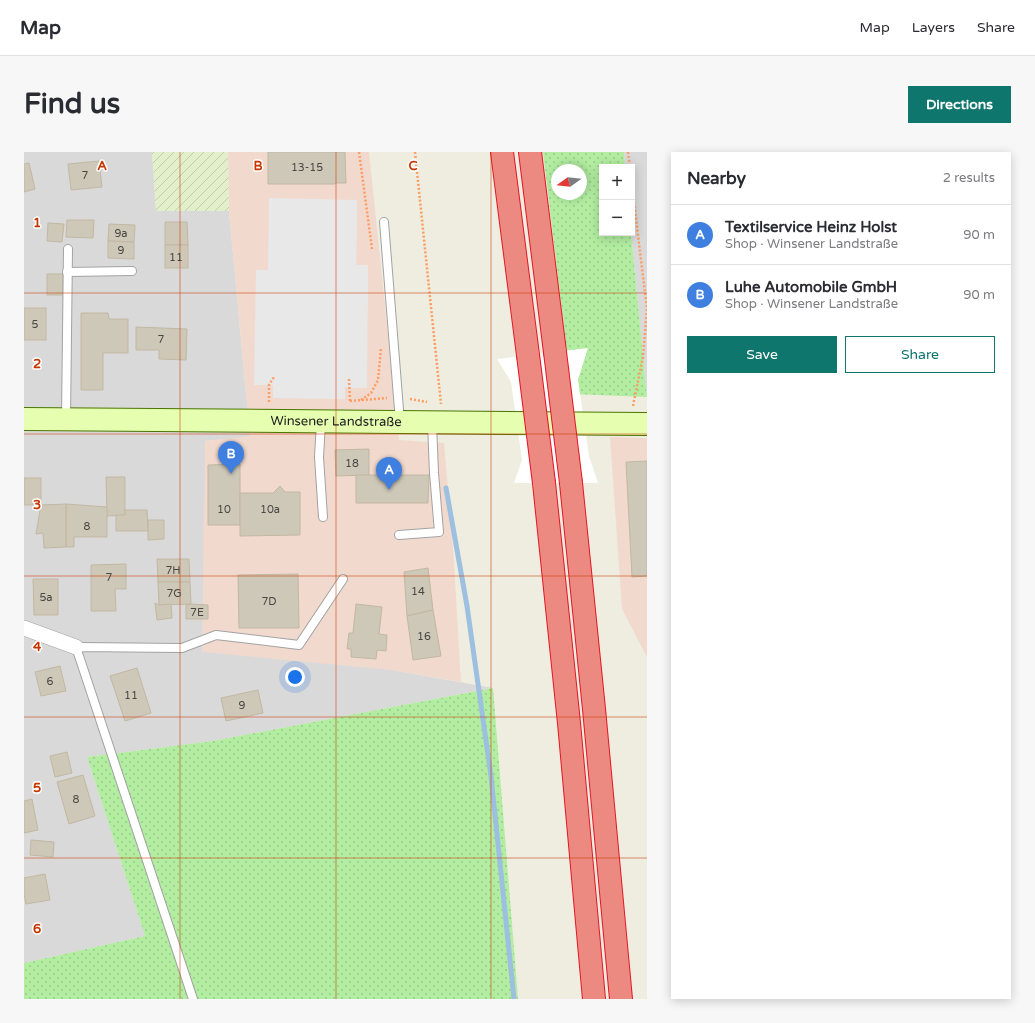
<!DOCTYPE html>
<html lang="en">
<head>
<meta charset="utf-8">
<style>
  :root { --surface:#fff; --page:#f7f7f7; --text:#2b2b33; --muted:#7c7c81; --line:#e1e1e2; --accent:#0f766e }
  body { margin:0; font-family:"Varela Round",sans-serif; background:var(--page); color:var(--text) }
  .controls { position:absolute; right:12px; top:12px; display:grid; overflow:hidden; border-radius:0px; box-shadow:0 2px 10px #0003 }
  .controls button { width:36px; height:36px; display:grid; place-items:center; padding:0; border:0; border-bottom:1px solid var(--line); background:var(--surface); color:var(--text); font:20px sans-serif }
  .compass { position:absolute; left:527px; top:12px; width:36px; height:36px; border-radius:50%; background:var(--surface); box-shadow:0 2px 10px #0003; rotate:255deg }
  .you { position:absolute; left:271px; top:525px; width:14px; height:14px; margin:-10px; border:3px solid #fff; border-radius:50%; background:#1a73e8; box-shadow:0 0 0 6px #1a73e833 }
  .badge { display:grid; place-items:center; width:26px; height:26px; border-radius:50%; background:var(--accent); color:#fff; font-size:13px; font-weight:700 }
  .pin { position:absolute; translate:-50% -33px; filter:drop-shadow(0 1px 2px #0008) }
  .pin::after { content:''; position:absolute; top:21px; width:14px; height:12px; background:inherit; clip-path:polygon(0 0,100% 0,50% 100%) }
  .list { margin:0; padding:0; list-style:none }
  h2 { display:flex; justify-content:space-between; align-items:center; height:52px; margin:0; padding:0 16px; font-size:17px }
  h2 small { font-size:13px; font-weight:400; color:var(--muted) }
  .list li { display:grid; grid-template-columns:26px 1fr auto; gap:12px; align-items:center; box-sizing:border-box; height:60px; padding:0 16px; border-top:1px solid var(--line) }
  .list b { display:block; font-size:15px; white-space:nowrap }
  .list p { margin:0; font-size:13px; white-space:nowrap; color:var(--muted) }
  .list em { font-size:13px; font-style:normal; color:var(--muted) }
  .actions { display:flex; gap:8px; padding:12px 16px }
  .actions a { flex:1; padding:9px 0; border:1px solid var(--accent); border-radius:0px; text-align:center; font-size:14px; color:var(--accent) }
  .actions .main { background:var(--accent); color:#fff }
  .map { position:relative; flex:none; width:623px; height:847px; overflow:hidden; border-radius:0px }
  header { display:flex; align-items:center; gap:24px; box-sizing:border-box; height:56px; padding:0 20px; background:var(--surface); border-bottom:1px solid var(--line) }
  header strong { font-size:19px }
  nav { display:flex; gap:22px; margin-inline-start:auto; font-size:14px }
  .intro { display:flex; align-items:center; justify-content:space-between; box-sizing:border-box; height:96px; padding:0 24px }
  h1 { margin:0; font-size:28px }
  .button { padding:10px 18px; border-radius:0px; background:var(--accent); color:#fff; font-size:14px; font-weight:700 }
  main { display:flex; gap:24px; padding:0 24px }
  aside { flex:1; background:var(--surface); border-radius:0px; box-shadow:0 2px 10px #0003 }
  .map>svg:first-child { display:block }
  .residential { fill:#dad9d9 }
  .commercial { fill:#f1d9ce; fill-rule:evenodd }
  .farmland { fill:url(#farmland-furrows) }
  .grass { fill:url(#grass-dots); fill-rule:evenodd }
  .parking { fill:#e8e8e8 }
  .pier { fill:#fff }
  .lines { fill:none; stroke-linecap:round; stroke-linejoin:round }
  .stream { stroke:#9dbfe0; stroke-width:5 }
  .building { fill:#cec8b9; stroke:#c1b8a2 }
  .lane-casing { stroke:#a3a3a3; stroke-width:10 }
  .street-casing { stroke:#a3a3a3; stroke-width:16 }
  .secondary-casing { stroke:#497600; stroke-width:24 }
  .highway-casing { stroke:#e31726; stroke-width:24 }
  .path { stroke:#ff9c61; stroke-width:2.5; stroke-dasharray:2 2; stroke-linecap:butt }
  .lane { stroke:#fff; stroke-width:8 }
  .street { stroke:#fff; stroke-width:15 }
  .secondary { stroke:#e5feaf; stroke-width:22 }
  .highway { stroke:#ec8a81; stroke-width:22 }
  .highway-bridge-casing { stroke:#e31726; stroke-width:24; stroke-linecap:butt }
  .highway-bridge { stroke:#ec8a81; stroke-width:22 }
  .grid { fill:none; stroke:#c83600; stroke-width:1; stroke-opacity:0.55 }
  .labels { text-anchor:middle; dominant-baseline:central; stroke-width:3; stroke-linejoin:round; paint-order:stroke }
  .number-label { font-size:11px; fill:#484743 }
  .street-label { font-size:13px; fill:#1c1c1c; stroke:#fff }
  .grid-label { font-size:13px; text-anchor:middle; font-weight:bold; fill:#c83600; stroke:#fff; stroke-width:3; stroke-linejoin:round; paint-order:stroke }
</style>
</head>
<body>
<header>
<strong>Map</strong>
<nav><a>Map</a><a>Layers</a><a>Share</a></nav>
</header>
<div class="intro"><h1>Find us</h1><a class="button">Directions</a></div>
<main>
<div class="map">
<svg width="623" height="847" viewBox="0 0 623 847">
  <defs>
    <pattern id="farmland-furrows" width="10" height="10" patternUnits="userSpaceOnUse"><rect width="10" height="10" fill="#e2efca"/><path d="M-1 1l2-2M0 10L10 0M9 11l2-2" fill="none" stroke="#c1ccad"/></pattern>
    <pattern id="grass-dots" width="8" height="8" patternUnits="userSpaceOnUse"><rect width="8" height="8" fill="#b2eda1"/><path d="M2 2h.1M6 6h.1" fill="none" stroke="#98cb8a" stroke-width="1.8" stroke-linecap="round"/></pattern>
  </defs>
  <rect width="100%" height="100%" fill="#eeede0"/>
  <!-- residential -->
  <g class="residential">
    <path d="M0,0H128L132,59H205L226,285L181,289L368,518L469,536L189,589L63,605L121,784L0,811Z"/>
    <path d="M600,0H623V245L607,81L608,15H601Z"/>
  </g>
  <!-- commercial -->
  <g class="commercial">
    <path d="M204,0H244V32H311V31L322,30L321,0H345L375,288L420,291L429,395L437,530L368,518L178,500L181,289L226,284L205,59ZM333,48L332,113H344L342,236L321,235V246L249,245V233L232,118H244Z"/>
    <path d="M586,285L623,286V505L598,457Z"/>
  </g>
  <!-- farmland -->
  <path class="farmland" d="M128,0H204L205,59H132Z"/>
  <!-- grass -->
  <g class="grass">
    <path d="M519,0H600L601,15H578V81H607L623,245L548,242ZM533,18H557V42H533Z"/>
    <path d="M469,536L494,847H0V811L121,784L63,605L189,589Z"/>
  </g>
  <!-- parking -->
  <path class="parking" d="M245,46L333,48L332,113H344L343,236L321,235V247L249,246V233H230L232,118H244Z"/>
  <!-- pier -->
  <path class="pier" d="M564,196L554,228L565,304L574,331H490L498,308L487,230L473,207Z"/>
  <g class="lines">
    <!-- stream -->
    <path class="stream" d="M422,336L443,454L467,624L490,847"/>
  </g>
  <!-- building -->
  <g class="building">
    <path d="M244,0H321L322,31H311V32H244Z"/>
    <path d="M75,9L78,35L47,38L44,12Z"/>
    <path d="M5,11L11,37L0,40V12Z"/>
    <path d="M43,68H70L69,86L42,85Z"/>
    <path d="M141,70H163L164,93H141Z"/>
    <path d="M24,71L40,72L38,90L23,89Z"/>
    <path d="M85,72L111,73L110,90L84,89Z"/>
    <path d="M84,89L110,90V107L84,106Z"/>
    <rect x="141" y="93" width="23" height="23"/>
    <rect x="23" y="122" width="16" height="21"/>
    <rect x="0" y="156" width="22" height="32"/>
    <path d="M57,161H84L85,167H104V201H79V238H57Z"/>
    <path d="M112,175L163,177L162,208L135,207V198H112Z"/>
    <path d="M345,297V323L312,324L311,298Z"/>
    <path d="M623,309V424L608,425L602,310Z"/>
    <path d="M216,312V373H184V313Z"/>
    <path d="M332,323H405L404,351H332Z"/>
    <path d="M82,325H101V363L83,364Z"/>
    <rect x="0" y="326" width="17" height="27"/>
    <path d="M256,334L261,340H276V383L216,384V341H249Z"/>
    <path d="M42,352L83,355V385H50V395H42Z"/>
    <path d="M42,352V395L20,396L19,381L12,382L17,353Z"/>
    <path d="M101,358H123L124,379H92V363H101Z"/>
    <path d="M124,368H140V387L124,388Z"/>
    <path d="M133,407H165L166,430H134Z"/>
    <path d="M102,412V437H91L92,459H67V413Z"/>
    <path d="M404,416L409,458L383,464L380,420Z"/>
    <path d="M274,422L275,476H215L214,423Z"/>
    <path d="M9,427H34V463H10Z"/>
    <path d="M134,430H166L167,452L135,453Z"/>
    <path d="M131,451L135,453L147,452L148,466L133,468Z"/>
    <path d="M167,452L184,453V467H162V453Z"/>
    <path d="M332,452L358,455L355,482L363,483L362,499L353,498L352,507L327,505V497H323L325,481H329Z"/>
    <path d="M409,458L417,504L389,508L383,464Z"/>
    <path d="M36,514L42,539L17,544L11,520Z"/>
    <path d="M113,516L127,561L101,569L86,524Z"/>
    <path d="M234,538L239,561L202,569L197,546Z"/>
    <path d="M43,600L48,621L31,625L26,604Z"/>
    <path d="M59,623L71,664L45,672L33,630Z"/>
    <path d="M8,647L14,678L0,681V649Z"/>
    <path d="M7,688L30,690L29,705L6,703Z"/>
    <path d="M21,722L26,748L2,752L0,742V726Z"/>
  </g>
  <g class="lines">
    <defs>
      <g id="lane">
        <path d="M360,70L376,270"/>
        <path d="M43,120L108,119"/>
        <path d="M42,267L44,97"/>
        <path d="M297,271L295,305L299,365"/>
        <path d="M375,383L415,380L410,321L408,271"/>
        <path d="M169,847L52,495L158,496L192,483L275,493L319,427"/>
      </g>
      <path id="street" d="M0,476L52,495"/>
      <g id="secondary">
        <path id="s1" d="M0,267L623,272"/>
      </g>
      <g id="highway">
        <path d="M478,0L504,203"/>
        <path d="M506,0L531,200"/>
        <path d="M520,331L545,571L570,847"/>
        <path d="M547,331L570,557L597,847"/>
      </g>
    </defs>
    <!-- lane casing -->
    <use href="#lane" class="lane-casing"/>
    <!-- street casing -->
    <use href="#street" class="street-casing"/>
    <!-- secondary casing -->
    <use href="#secondary" class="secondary-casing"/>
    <!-- highway casing -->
    <use href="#highway" class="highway-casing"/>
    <!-- path -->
    <g class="path">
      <path d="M335,0L348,97"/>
      <path d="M391,0L417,252"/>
      <path d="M604,0L606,15"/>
      <path d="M608,34L623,157L619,205L609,254"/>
      <path d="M325,227L326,249"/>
      <path d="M386,247L403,250"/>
      <path d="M337,248L347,241L354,228L357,196"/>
      <path d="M326,249L363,246"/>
      <path d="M245,250V233L250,225"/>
    </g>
    <!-- lane -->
    <use href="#lane" class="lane"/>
    <!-- street -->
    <use href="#street" class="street"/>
    <!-- secondary -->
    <use href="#secondary" class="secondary"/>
    <!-- highway -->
    <use href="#highway" class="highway"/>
    <defs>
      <g id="highway-bridge">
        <path d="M531,200L547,331"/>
        <path d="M504,203L520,331"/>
      </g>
    </defs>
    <!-- highway-bridge casing -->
    <use href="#highway-bridge" class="highway-bridge-casing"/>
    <!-- highway-bridge -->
    <use href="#highway-bridge" class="highway-bridge"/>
  </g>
  <!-- grid -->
  <path class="grid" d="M156,0V847M312,0V847M467,0V847M0,141H623M0,282H623M0,424H623M0,565H623M0,706H623"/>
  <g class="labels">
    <!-- number labels -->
    <g class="number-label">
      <text x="283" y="15">13-15</text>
      <text x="61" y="23">7</text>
      <text x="97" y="81">9a</text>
      <text x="97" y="98">9</text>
      <text x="152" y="105">11</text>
      <text x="11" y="172">5</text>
      <text x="137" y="187">7</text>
      <text x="328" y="311">18</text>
      <text x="200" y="357">10</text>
      <text x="246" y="357">10a</text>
      <text x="63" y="374">8</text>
      <text x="149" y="418">7H</text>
      <text x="85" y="425">7</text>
      <text x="394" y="439">14</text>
      <text x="150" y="441">7G</text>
      <text x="22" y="445">5a</text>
      <text x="245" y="449">7D</text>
      <text x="173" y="460">7E</text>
      <text x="400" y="484">16</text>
      <text x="26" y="529">6</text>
      <text x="107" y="543">11</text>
      <text x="218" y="553">9</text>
      <text x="52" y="647">8</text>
    </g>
    <!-- street labels -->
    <g class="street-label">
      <text stroke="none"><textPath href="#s1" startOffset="312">Winsener Landstraße</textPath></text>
    </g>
  </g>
  <g class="grid-label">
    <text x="78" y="18">A</text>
    <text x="234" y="18">B</text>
    <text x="389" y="18">C</text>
    <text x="13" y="75">1</text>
    <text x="13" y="216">2</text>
    <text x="13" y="357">3</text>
    <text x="13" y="499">4</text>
    <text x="13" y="640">5</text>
    <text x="13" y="781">6</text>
  </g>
</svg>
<div class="controls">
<button>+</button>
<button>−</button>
</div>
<svg class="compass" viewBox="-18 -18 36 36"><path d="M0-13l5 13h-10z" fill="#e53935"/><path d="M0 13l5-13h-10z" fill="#7c7c81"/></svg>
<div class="you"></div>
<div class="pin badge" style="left:365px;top:338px;background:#3f7fe0">A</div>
<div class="pin badge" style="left:207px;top:322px;background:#3f7fe0">B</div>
</div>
<aside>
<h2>Nearby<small>2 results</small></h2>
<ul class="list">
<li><span class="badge" style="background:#3f7fe0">A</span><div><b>Textilservice Heinz Holst</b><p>Shop · Winsener Landstraße</p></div><em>90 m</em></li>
<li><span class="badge" style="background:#3f7fe0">B</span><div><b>Luhe Automobile GmbH</b><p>Shop · Winsener Landstraße</p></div><em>90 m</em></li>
</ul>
<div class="actions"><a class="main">Save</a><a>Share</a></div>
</aside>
</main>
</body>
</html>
